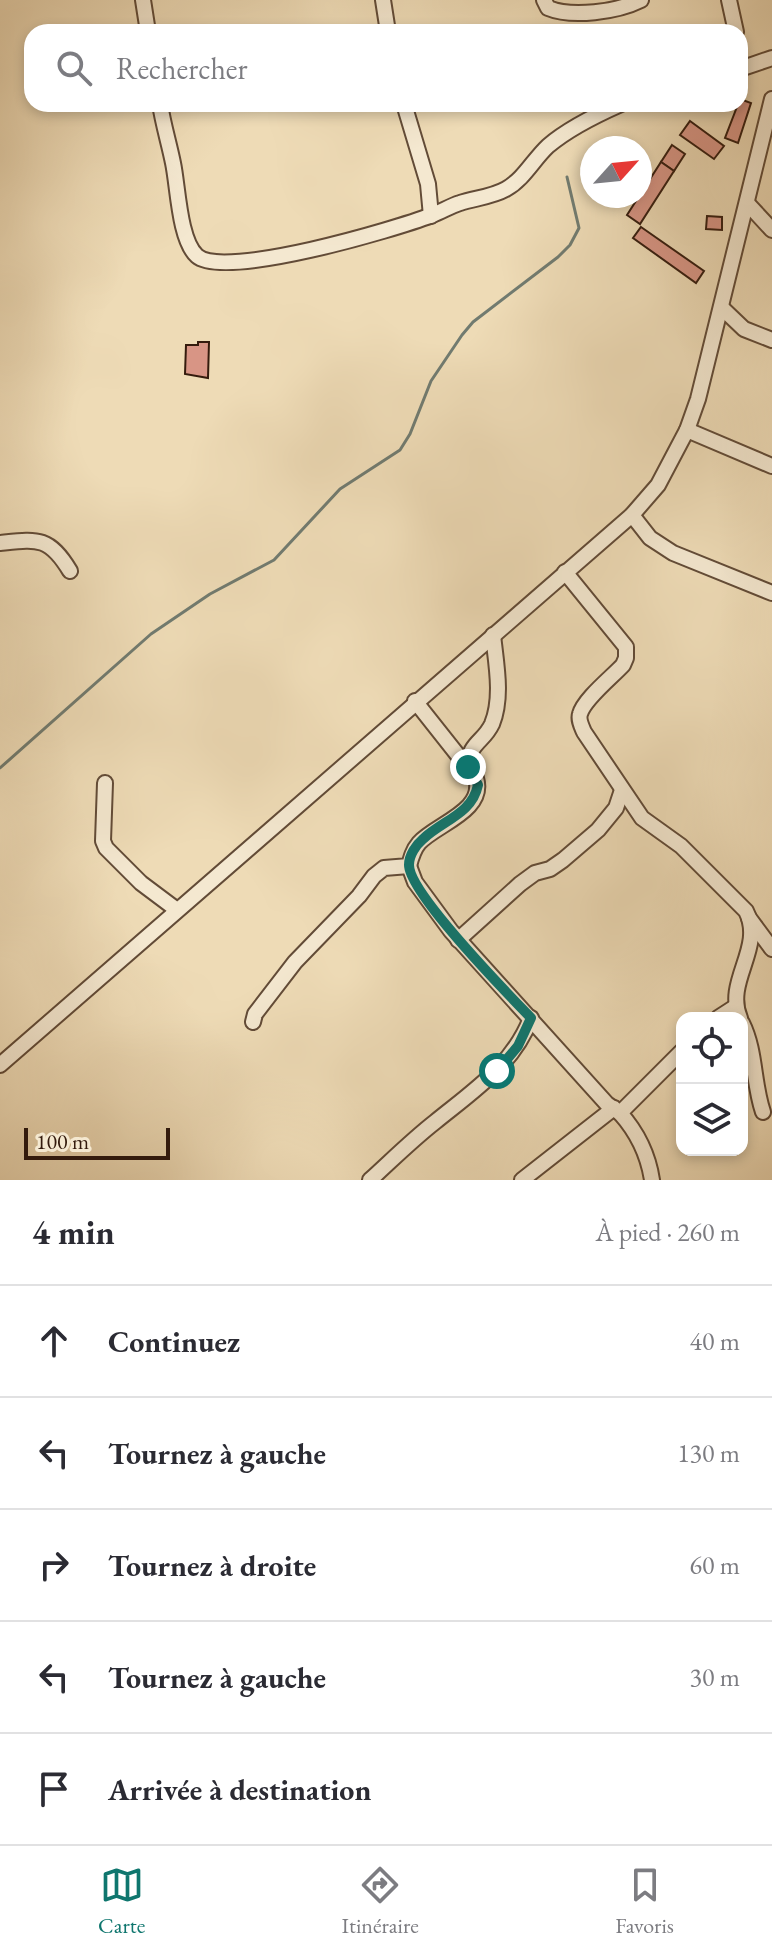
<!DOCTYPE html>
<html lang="fr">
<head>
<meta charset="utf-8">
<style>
  :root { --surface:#fff; --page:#f2f2f3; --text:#2b2b33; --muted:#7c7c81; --line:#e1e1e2; --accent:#0f766e }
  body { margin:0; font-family:"EB Garamond",serif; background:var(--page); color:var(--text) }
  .controls { position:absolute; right:24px; bottom:24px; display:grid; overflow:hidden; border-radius:16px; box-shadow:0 4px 12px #0003 }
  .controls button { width:72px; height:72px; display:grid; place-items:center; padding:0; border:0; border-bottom:2px solid var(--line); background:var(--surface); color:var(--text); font:40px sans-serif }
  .compass { position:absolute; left:580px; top:136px; width:72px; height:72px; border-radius:50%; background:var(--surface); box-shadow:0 4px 12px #0003; rotate:63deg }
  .scale { position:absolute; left:24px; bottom:20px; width:146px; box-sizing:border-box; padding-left:8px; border:4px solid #341b0d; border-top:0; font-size:22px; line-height:28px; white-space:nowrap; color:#341b0d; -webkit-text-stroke:6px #f4e8d0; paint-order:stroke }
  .stop { position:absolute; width:24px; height:24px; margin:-18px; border:6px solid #0f766e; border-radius:50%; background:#fff }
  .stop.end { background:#0f766e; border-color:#fff; box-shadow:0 2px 8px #0008 }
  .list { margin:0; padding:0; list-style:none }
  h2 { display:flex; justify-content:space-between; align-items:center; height:104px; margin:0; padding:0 32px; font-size:34px }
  h2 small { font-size:26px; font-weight:400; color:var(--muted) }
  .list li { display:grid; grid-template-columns:52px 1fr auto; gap:24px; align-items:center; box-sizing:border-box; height:112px; padding:0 32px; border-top:2px solid var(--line) }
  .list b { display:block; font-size:30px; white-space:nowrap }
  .list em { font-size:26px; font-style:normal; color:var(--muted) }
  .icon { flex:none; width:44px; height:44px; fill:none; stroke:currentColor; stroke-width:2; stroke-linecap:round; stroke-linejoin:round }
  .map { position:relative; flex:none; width:772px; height:1180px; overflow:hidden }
  .search { position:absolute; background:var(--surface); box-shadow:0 4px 12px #0003; left:24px; right:24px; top:24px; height:88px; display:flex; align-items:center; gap:20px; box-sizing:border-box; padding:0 28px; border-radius:24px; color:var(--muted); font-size:30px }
  .sheet { height:664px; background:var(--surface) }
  nav { display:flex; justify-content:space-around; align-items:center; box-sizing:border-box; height:112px; border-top:2px solid var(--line); background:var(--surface); font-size:22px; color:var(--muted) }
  nav a { display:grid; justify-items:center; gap:4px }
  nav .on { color:var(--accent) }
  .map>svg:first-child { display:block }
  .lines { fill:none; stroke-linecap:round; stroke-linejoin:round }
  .stream { stroke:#717b70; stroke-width:3 }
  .building { fill:#d89585; stroke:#341b0d; stroke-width:2 }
  .minor-casing { stroke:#624b37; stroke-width:18 }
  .minor { stroke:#f4e8d0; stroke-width:14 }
  .route { stroke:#0f766e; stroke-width:10 }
</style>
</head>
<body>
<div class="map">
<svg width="772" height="1180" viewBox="0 0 772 1180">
  <rect width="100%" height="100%" fill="#eedbb6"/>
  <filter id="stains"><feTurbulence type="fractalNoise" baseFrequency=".0025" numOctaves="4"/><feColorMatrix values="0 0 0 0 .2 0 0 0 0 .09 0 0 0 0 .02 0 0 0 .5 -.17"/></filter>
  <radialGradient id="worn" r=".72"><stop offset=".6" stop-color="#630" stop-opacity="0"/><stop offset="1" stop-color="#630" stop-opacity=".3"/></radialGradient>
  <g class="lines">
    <!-- stream -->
    <path class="stream" d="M0,768L151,634L210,594L274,560L340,489L400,450L410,434L431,381L462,335L473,322L558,257L570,245L579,228L567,177"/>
  </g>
  <!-- building -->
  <g class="building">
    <path d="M740,99L751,103L738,143L725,138Z"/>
    <path d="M690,121L724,146L714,159L680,135Z"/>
    <path d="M672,145L685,154L674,171L661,162Z"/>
    <path d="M661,162L674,171L640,224L627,215Z"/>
    <path d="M707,216L722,217V230L706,229Z"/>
    <path d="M641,227L704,271L696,283L633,238Z"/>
    <path d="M198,342H209L208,378L185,374L186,345H198Z"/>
  </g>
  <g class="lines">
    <defs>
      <g id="minor">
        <path d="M143,0L148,32"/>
        <path d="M383,0L388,32"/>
        <path d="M544,0L548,8C572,18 617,12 641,0"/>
        <path d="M729,0L736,32"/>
        <path d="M740,69L772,58"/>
        <path d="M160,104C163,124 169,143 173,163C178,186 179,240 197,256C224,280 396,229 432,215C441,212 450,206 460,203C475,198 492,197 506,189C524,179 533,160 548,146C569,128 596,115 621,104"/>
        <path d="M404,104L428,184L431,216"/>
        <path d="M747,203L772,230"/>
        <path d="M722,308L744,329L772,340"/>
        <path d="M687,430L772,466"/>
        <path d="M632,515L650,538L673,553L772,593"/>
        <path d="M0,543C37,539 49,536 70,571"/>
        <path d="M565,572L626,647V658L623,665C612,677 584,699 580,714C578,720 582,727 584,732L642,818L681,846L746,911C765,948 724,981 740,1018"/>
        <path d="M468,767C469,742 483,743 492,724C503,697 496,663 493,635"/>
        <path d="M105,783L103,841L106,848L141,883L177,910"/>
        <path d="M409,866L415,882L451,931L607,1104L620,1113L682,1051"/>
        <path d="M749,918L772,949"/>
        <path d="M458,940L520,884L535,873L550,869L563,860L598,830L616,808L622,790"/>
        <path d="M718,1018L735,1007"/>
        <path d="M253,1022L255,1014L295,962L359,896L374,876L384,868L409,866C411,858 413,850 419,843C436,824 486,811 476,778L415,701"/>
        <path d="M742,1023C756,1051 753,1083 763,1112"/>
        <path d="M0,1065L632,515L658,485L687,430L698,399L772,99"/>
        <path d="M620,1113C637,1132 648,1154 652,1180"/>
        <path d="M370,1180C392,1160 412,1140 435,1122C473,1091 513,1065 531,1018"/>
        <path d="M522,1180L614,1108"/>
      </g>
    </defs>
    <!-- minor casing -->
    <use href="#minor" class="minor-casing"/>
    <!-- minor -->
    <use href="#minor" class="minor"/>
  </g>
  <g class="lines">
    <!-- route -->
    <path class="route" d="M468,767L478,785C472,814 443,820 423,839C416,845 409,855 409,865C409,893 508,994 531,1018L518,1046L497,1071"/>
  </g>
  <rect width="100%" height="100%" filter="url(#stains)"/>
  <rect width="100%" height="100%" fill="url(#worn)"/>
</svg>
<div class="controls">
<button><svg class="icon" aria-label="locate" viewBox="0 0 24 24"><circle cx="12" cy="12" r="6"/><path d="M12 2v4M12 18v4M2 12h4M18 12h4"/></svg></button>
<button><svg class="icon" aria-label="layers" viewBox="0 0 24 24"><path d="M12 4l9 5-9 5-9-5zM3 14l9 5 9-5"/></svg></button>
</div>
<svg class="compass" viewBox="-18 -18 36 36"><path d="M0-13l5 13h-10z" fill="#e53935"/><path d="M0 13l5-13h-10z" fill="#7c7c81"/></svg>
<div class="scale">100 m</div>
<div class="stop" style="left:497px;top:1071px"></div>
<div class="stop end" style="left:468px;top:767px"></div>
<div class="search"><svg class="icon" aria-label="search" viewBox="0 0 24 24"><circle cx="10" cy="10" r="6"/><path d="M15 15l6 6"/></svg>Rechercher</div>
</div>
<section class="sheet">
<h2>4 min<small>À pied · 260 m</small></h2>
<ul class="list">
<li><svg class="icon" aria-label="ahead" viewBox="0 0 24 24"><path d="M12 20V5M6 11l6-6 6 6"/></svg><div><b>Continuez</b></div><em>40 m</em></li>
<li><svg class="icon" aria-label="left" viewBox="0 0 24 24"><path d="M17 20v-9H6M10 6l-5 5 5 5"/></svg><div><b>Tournez à gauche</b></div><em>130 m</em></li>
<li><svg class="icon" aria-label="right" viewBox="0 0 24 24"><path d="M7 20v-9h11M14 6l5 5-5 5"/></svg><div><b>Tournez à droite</b></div><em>60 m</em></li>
<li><svg class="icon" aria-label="left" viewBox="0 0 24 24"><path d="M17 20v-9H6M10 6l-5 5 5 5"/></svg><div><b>Tournez à gauche</b></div><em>30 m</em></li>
<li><svg class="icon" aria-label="arrive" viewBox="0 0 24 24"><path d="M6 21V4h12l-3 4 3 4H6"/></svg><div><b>Arrivée à destination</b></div></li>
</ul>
</section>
<nav>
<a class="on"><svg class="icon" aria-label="map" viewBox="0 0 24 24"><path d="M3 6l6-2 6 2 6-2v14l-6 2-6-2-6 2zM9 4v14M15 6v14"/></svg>Carte</a>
<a><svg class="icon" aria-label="directions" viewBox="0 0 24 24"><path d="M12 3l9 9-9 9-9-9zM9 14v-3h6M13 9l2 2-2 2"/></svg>Itinéraire</a>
<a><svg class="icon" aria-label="saved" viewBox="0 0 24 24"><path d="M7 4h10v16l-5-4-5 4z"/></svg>Favoris</a>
</nav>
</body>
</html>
